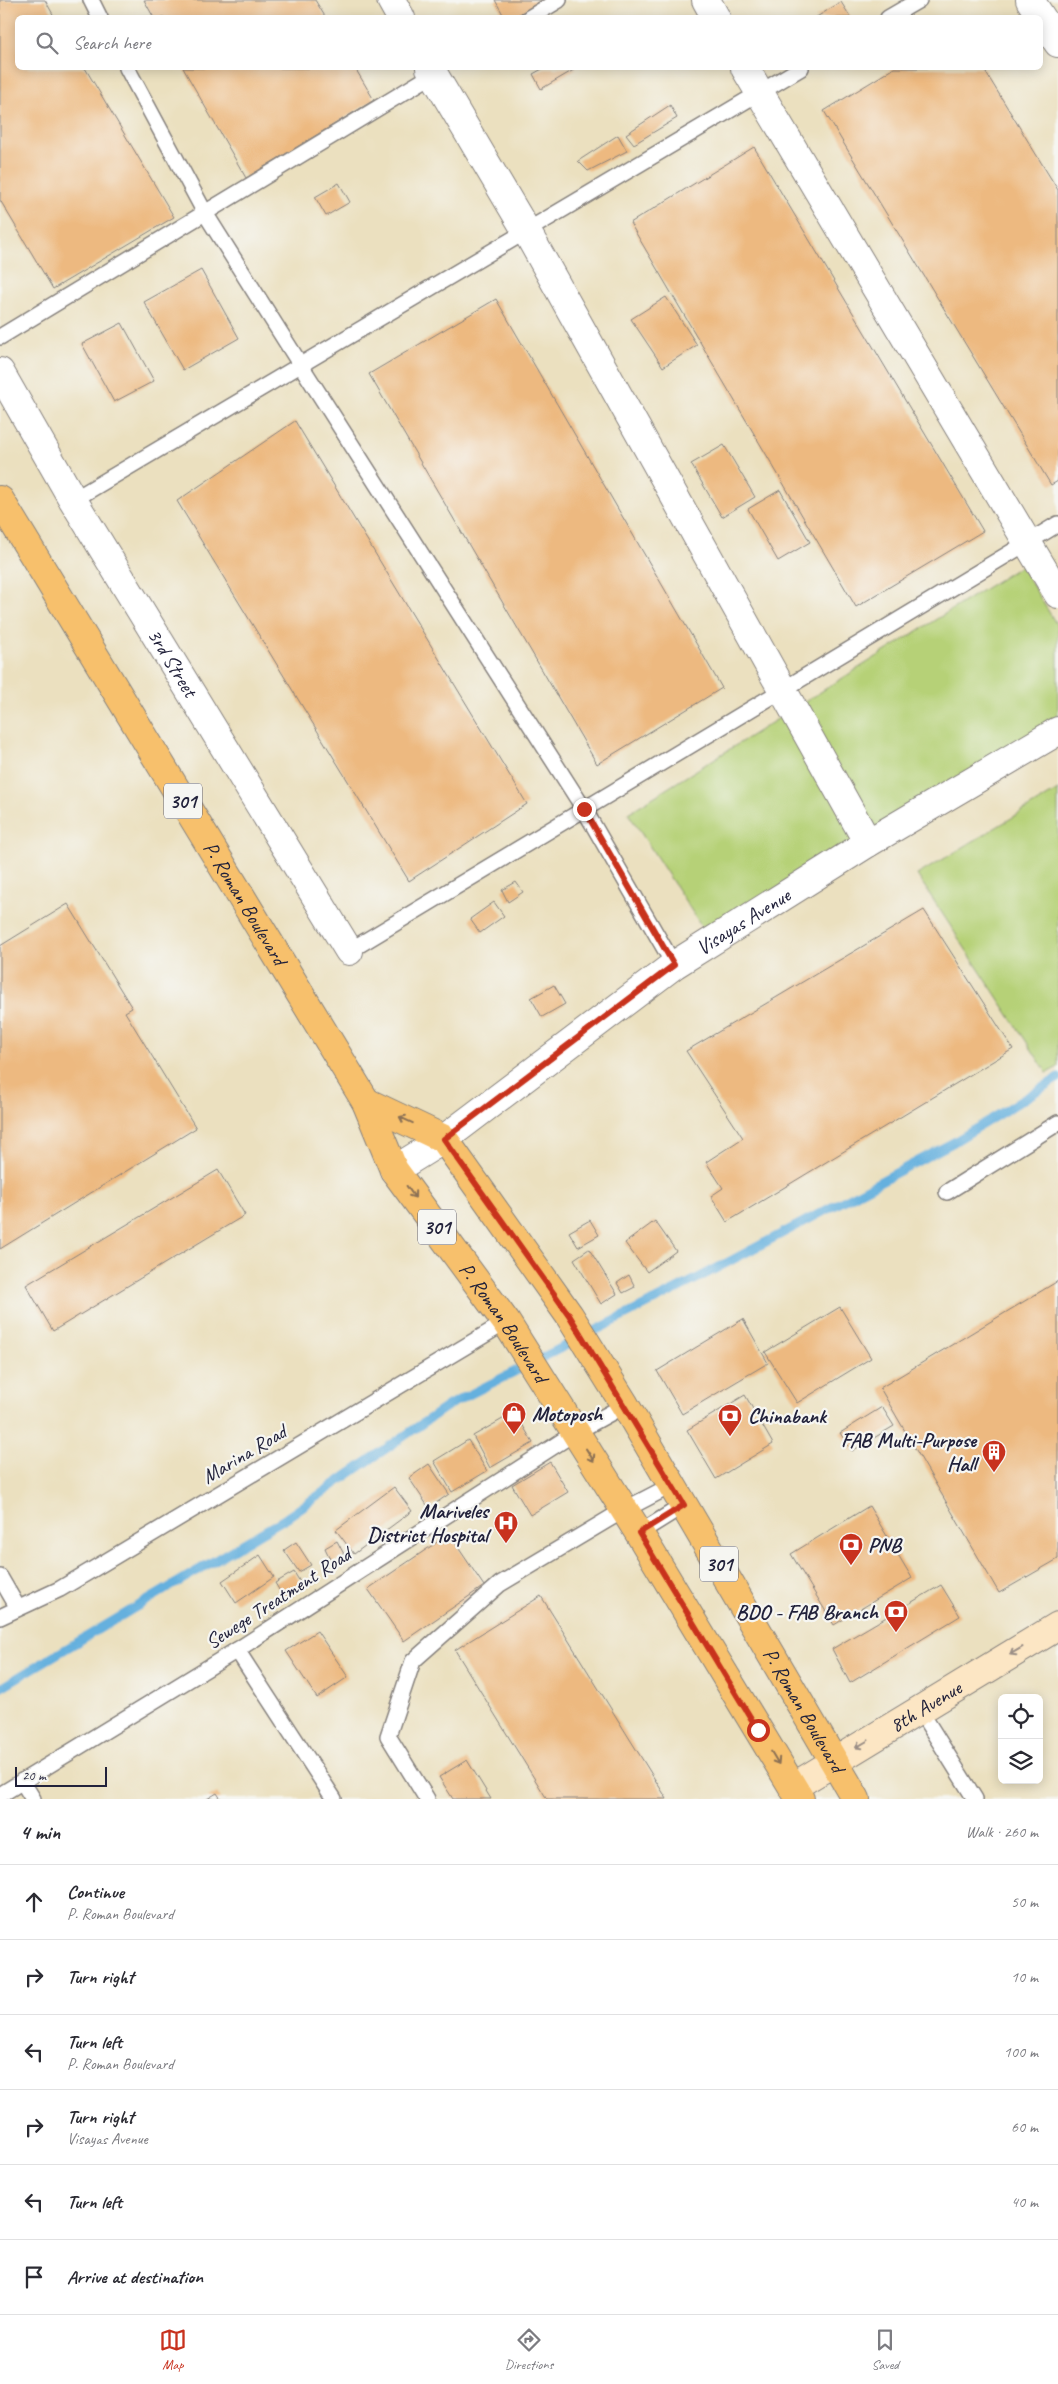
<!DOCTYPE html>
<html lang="en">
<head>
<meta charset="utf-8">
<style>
  :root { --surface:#fff; --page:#f7f7f7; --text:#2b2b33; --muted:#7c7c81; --line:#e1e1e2; --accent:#c8321e }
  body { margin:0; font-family:Caveat,sans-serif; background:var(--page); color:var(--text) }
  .controls { position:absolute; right:15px; bottom:15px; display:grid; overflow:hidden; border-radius:8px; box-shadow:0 2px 12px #0003 }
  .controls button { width:45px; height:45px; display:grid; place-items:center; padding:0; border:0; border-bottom:1px solid var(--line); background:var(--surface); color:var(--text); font:25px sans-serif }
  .scale { position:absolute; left:15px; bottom:12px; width:92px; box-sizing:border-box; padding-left:5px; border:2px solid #22223b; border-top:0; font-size:14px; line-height:18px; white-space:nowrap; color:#22223b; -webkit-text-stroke:4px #f6f6f2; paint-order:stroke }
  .stop { position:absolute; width:15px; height:15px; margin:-11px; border:4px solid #c8321e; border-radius:50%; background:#fff }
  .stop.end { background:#c8321e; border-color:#fff; box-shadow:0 1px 5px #0008 }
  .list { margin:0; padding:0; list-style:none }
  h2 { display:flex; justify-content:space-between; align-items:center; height:65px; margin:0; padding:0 20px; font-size:21px }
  h2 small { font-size:16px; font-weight:400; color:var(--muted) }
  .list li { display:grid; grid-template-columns:32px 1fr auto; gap:15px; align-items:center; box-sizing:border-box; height:75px; padding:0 20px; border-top:1px solid var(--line) }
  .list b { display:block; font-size:19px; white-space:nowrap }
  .list p { margin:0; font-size:16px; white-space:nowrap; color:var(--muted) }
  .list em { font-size:16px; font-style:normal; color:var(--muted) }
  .icon { flex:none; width:28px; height:28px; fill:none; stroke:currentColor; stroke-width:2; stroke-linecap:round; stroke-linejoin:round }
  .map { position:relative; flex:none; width:1058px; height:1799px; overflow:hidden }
  .search { position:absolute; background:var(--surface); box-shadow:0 2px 12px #0003; left:15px; right:15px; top:15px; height:55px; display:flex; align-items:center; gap:12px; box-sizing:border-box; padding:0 18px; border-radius:8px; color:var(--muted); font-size:19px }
  .sheet { height:515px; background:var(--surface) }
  nav { display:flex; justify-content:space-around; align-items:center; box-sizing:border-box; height:70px; border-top:1px solid var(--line); background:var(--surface); font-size:14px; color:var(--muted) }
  nav a { display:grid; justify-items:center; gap:2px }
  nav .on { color:var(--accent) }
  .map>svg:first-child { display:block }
  .park { fill:#b6d177; stroke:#6c7a59 }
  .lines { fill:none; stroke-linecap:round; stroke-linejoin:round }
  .stream { stroke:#65b0de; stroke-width:9 }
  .building { fill:#edb980 }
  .lane-casing { stroke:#86817d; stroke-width:18 }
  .street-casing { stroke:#86817d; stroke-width:30 }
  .secondary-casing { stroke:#86817d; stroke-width:30 }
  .primary-casing { stroke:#86817d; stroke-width:30 }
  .lane { stroke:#fff; stroke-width:15 }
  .street { stroke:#fff; stroke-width:28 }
  .secondary { stroke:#fce6c4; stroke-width:28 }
  .primary { stroke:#f7c06c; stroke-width:28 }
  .oneway { stroke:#8c7154 }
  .oneway2 { stroke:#9a8e86 }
  .route { stroke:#c8321e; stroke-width:6 }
  .labels { text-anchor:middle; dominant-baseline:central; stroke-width:4.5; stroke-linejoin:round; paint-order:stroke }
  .shield { fill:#f6f6f2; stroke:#626272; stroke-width:1 }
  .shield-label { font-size:20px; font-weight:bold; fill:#22223b }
  .street-label { font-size:21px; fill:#22223b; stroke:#f6f6f2 }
  .poi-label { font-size:21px; font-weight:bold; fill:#22223b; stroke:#f6f6f2; text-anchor:start }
</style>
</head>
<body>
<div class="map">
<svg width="1058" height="1799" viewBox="0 0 1058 1799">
  <rect width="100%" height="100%" fill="#f6f6f2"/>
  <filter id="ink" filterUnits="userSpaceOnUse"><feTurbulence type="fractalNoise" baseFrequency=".02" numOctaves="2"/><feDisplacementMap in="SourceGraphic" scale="10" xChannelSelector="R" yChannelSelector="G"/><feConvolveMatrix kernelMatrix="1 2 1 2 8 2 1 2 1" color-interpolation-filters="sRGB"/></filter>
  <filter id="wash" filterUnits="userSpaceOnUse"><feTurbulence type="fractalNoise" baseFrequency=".0096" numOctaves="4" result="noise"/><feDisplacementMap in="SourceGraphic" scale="20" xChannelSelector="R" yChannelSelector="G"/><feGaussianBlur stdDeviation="1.12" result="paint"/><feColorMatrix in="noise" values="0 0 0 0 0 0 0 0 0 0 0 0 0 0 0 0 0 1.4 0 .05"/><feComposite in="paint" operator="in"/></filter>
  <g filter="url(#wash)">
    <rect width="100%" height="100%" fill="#ebe0bf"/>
    <!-- park -->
    <g class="park">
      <path d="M1021,566L1058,627V718L706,933L628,813Z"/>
      <path d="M1058,790V1067L1047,1073L917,875Z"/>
    </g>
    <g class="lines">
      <!-- stream -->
      <path class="stream" d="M0,1688L286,1518L449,1405L687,1284L954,1142L1058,1078"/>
    </g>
    <g id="blocks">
      <!-- building -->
      <g class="building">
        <path d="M0,0H45L55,18H18V68H85L174,217L53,289L0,200Z"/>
        <path d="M144,0H315L326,18H154Z"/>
        <path d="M495,0H542L513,18H505Z"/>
        <path d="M841,2L851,18H815Z"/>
        <path d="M183,68H355L374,100L246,178Z"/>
        <path d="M544,68H577L541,89L533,74Z"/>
        <path d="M894,68H983L1058,190V481L1051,485L824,111Z"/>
        <path d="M670,105L677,118L634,144L626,134Z"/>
        <path d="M618,135L627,151L588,171L578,161Z"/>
        <path d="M754,147L983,531L856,607L630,223Z"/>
        <path d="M339,183L350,202L326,216L315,197Z"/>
        <path d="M201,270L239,338L183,370L144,302Z"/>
        <path d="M666,297L697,345L663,367L631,319Z"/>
        <path d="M496,299L722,688L597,764L369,374Z"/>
        <path d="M122,323L154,381L114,402L82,344Z"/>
        <path d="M295,421L527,804L409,881L177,501Z"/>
        <path d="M724,445L755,497L722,517L691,464Z"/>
        <path d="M780,490L810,542L778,561L748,509Z"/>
        <path d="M516,882L523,892L508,902L502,890Z"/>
        <path d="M494,902L504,916L480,933L470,919Z"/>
        <path d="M68,904L132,1008L125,1012L196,1128L0,1249V946Z"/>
        <path d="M924,910L1013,1049L727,1222L711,1196L723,1188L706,1162L743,1138L686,1051Z"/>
        <path d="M554,985L565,1004L542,1017L531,998Z"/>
        <path d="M218,1170L245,1215L53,1331L26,1285Z"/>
        <path d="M590,1220L599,1235L578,1247L569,1232Z"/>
        <path d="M655,1221L676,1251L647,1272L625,1243Z"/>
        <path d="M589,1249L617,1294L601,1304L574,1259Z"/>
        <path d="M629,1275L635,1287L623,1293L617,1283Z"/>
        <path d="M1058,1281V1559L999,1593L880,1388Z"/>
        <path d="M840,1307L871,1358L797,1403L765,1352Z"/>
        <path d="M743,1319L768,1363L682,1414L657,1371Z"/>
        <path d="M745,1395L773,1444L716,1479L687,1430Z"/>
        <path d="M882,1407L894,1426L852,1451L840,1433Z"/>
        <path d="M515,1412L533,1443L490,1468L473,1436Z"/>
        <path d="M468,1440L487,1471L452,1492L434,1461Z"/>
        <path d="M550,1462L568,1492L530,1515L512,1485Z"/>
        <path d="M429,1464L449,1494L429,1508L409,1478Z"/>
        <path d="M394,1487L412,1511L354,1554L336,1530Z"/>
        <path d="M869,1506L912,1578L834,1625L791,1554Z"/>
        <path d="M449,1534L484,1586L404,1641L368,1589Z"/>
        <path d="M337,1541L345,1556L332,1563L325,1548Z"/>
        <path d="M296,1542L311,1565L299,1572L284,1550Z"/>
        <path d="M260,1555L274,1577L236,1603L222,1581Z"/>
        <path d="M294,1572L303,1587L284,1598L275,1583Z"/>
        <path d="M941,1585L960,1616L850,1683L832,1649Z"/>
        <path d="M541,1596L667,1799H547L455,1650Z"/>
        <path d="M317,1631L348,1677L317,1698L286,1651Z"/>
        <path d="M467,1760L491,1799H453L439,1777Z"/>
        <path d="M217,1793L221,1799H207Z"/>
      </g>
    </g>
  </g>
  <g filter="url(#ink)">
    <use href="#blocks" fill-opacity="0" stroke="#86817d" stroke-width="1"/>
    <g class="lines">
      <defs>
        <g id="lane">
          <path d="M91,0L100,18"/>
          <path d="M529,18L559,0"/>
          <path d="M888,18L919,0"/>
          <path d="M127,68L205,213L300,364L584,809L674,965"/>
          <path d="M0,337L439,71"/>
          <path d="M73,500L801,68"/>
          <path d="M349,951L1058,524"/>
          <path d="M947,1192L1058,1123"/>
          <path d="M639,1533L684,1505"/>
          <path d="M0,1577L18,1608"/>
          <path d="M0,1617L60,1589L506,1322"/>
          <path d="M237,1650L334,1799"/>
          <path d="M919,1709L975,1799"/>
          <path d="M22,1781L33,1799"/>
          <path d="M0,1795L237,1650L576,1432L625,1405"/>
          <path d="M427,1799L388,1736L413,1661L500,1584L624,1510L672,1485"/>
        </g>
        <g id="street">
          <path d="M391,0L401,18"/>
          <path d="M706,0L716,18"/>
          <path d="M1030,0L1058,43"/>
          <path d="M430,68L527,232L868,843"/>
          <path d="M745,68L1058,594"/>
          <path id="s1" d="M0,372L73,500L349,951"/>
          <path id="s2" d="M394,1170L444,1139L674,965L868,843L1058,731"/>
        </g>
        <g id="secondary">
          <path id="s3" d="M793,1787L1058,1626"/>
        </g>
        <g id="primary">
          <path id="s4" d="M0,500L366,1102L394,1170L506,1322L639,1533L800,1799"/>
          <path id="s5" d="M366,1102L444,1139L569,1315L625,1405L856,1799"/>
        </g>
      </defs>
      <!-- lane casing -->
      <use href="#lane" class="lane-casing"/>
      <!-- street casing -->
      <use href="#street" class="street-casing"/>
      <!-- secondary casing -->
      <use href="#secondary" class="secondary-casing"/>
      <!-- primary casing -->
      <use href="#primary" class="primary-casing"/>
      <!-- lane -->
      <use href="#lane" class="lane"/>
      <!-- street -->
      <use href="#street" class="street"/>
      <!-- secondary -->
      <use href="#secondary" class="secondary"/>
      <!-- primary -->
      <use href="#primary" class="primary"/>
    </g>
    <!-- one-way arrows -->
    <defs><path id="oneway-shaft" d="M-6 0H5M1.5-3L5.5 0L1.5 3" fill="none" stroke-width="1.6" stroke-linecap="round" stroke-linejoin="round" transform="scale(1.25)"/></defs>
    <g class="oneway">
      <use href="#oneway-shaft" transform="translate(406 1120) rotate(-155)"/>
      <use href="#oneway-shaft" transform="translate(411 1192) rotate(54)"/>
      <use href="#oneway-shaft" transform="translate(590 1455) rotate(58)"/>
      <use href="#oneway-shaft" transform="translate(775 1758) rotate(59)"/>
    </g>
    <g class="oneway2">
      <use href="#oneway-shaft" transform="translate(1016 1651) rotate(149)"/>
      <use href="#oneway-shaft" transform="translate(862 1744) rotate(150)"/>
    </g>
  </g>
  <g class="lines" filter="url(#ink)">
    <!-- route -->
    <path class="route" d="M584,809L674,965L444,1139L569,1315L684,1505L639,1533L758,1730"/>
  </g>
  <!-- icons -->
  <defs>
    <symbol id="shop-pin" viewBox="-11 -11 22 30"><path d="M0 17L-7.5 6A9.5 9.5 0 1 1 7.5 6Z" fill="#c8321e" stroke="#f6f6f2"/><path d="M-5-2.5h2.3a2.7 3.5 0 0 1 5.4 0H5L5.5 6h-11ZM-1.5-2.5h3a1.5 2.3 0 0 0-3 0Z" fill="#fff"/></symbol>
    <symbol id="bank-pin" viewBox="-11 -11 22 30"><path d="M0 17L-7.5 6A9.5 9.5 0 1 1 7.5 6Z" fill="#c8321e" stroke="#f6f6f2"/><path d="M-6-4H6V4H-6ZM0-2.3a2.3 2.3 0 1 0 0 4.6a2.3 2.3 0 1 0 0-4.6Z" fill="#fff"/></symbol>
    <symbol id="building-pin" viewBox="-11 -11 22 30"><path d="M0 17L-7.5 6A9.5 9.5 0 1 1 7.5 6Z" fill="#c8321e" stroke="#f6f6f2"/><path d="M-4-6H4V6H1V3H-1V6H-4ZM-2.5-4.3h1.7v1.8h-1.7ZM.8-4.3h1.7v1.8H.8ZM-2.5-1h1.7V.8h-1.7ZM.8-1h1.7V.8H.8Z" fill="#fff"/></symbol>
    <symbol id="hospital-pin" viewBox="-11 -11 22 30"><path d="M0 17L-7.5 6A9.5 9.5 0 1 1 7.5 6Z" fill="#c8321e" stroke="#f6f6f2"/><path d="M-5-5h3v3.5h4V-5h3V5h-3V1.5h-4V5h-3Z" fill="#fff"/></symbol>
  </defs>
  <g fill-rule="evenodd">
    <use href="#shop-pin" x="500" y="1400" width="28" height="38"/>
    <use href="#bank-pin" x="716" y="1402" width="28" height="38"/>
    <use href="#building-pin" x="980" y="1438" width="28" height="38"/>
    <use href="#hospital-pin" x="492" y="1509" width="28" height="38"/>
    <use href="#bank-pin" x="837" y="1531" width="28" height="38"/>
    <use href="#bank-pin" x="882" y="1598" width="28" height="38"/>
  </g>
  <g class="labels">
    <!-- shield labels -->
    <g class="shield">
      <rect x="164" y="783.5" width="38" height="35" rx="4"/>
      <rect x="418" y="1209.5" width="38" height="35" rx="4"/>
      <rect x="700" y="1546.5" width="38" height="35" rx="4"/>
    </g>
    <g class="shield-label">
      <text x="183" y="801">301</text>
      <text x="437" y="1227">301</text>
      <text x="719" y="1564">301</text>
    </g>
    <!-- street labels -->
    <g class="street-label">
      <text stroke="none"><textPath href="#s1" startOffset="338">3rd Street</textPath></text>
      <text stroke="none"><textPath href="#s4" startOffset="472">P. Roman Boulevard</textPath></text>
      <text stroke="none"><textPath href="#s2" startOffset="429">Visayas Avenue</textPath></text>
      <text stroke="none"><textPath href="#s4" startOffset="966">P. Roman Boulevard</textPath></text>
      <text transform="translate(244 1454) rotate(-31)">Marina Road</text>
      <text transform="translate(278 1598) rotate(-33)">Sewege Treatment Road</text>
      <text stroke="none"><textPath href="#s3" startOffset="155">8th Avenue</textPath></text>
      <text stroke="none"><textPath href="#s5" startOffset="762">P. Roman Boulevard</textPath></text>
    </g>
    <!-- poi labels -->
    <g class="poi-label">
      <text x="532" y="1414">Motoposh</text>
      <text x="748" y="1416">Chinabank</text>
      <text x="976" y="1440" text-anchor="end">FAB Multi-Purpose<tspan x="976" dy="24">Hall</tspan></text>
      <text x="488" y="1511" text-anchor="end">Mariveles<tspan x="488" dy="24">District Hospital</tspan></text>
      <text x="868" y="1545">PNB</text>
      <text x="878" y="1612" text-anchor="end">BDO - FAB Branch</text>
    </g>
  </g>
</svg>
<div class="controls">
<button><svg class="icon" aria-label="locate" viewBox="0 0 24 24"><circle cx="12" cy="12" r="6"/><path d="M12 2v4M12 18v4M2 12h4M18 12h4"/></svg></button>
<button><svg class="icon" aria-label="layers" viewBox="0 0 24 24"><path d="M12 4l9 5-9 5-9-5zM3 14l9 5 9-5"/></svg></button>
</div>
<div class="scale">20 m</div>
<div class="stop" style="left:758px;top:1730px"></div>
<div class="stop end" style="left:584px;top:809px"></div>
<div class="search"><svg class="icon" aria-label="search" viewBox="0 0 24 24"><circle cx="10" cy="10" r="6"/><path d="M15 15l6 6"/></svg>Search here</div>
</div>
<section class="sheet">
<h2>4 min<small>Walk · 260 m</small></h2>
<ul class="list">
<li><svg class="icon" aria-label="ahead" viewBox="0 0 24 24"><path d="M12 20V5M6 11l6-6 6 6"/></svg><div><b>Continue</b><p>P. Roman Boulevard</p></div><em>50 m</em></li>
<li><svg class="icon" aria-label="right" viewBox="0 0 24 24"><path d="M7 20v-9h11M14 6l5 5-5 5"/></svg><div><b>Turn right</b></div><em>10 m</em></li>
<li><svg class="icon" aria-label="left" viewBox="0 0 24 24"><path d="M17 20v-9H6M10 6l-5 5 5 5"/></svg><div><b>Turn left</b><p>P. Roman Boulevard</p></div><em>100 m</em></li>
<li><svg class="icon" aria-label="right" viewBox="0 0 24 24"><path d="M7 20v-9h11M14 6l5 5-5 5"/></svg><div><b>Turn right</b><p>Visayas Avenue</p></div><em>60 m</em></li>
<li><svg class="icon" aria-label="left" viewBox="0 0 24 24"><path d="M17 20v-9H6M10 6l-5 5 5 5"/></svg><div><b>Turn left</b></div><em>40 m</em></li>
<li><svg class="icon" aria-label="arrive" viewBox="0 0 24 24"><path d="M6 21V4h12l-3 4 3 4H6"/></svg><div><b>Arrive at destination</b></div></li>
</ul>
</section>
<nav>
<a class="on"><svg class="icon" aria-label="map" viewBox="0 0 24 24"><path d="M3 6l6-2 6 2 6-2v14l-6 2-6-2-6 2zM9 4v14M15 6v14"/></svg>Map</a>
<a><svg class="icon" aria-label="directions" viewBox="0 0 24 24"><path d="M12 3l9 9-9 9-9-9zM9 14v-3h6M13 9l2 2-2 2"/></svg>Directions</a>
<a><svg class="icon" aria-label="saved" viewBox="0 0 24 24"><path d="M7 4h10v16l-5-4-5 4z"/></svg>Saved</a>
</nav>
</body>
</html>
